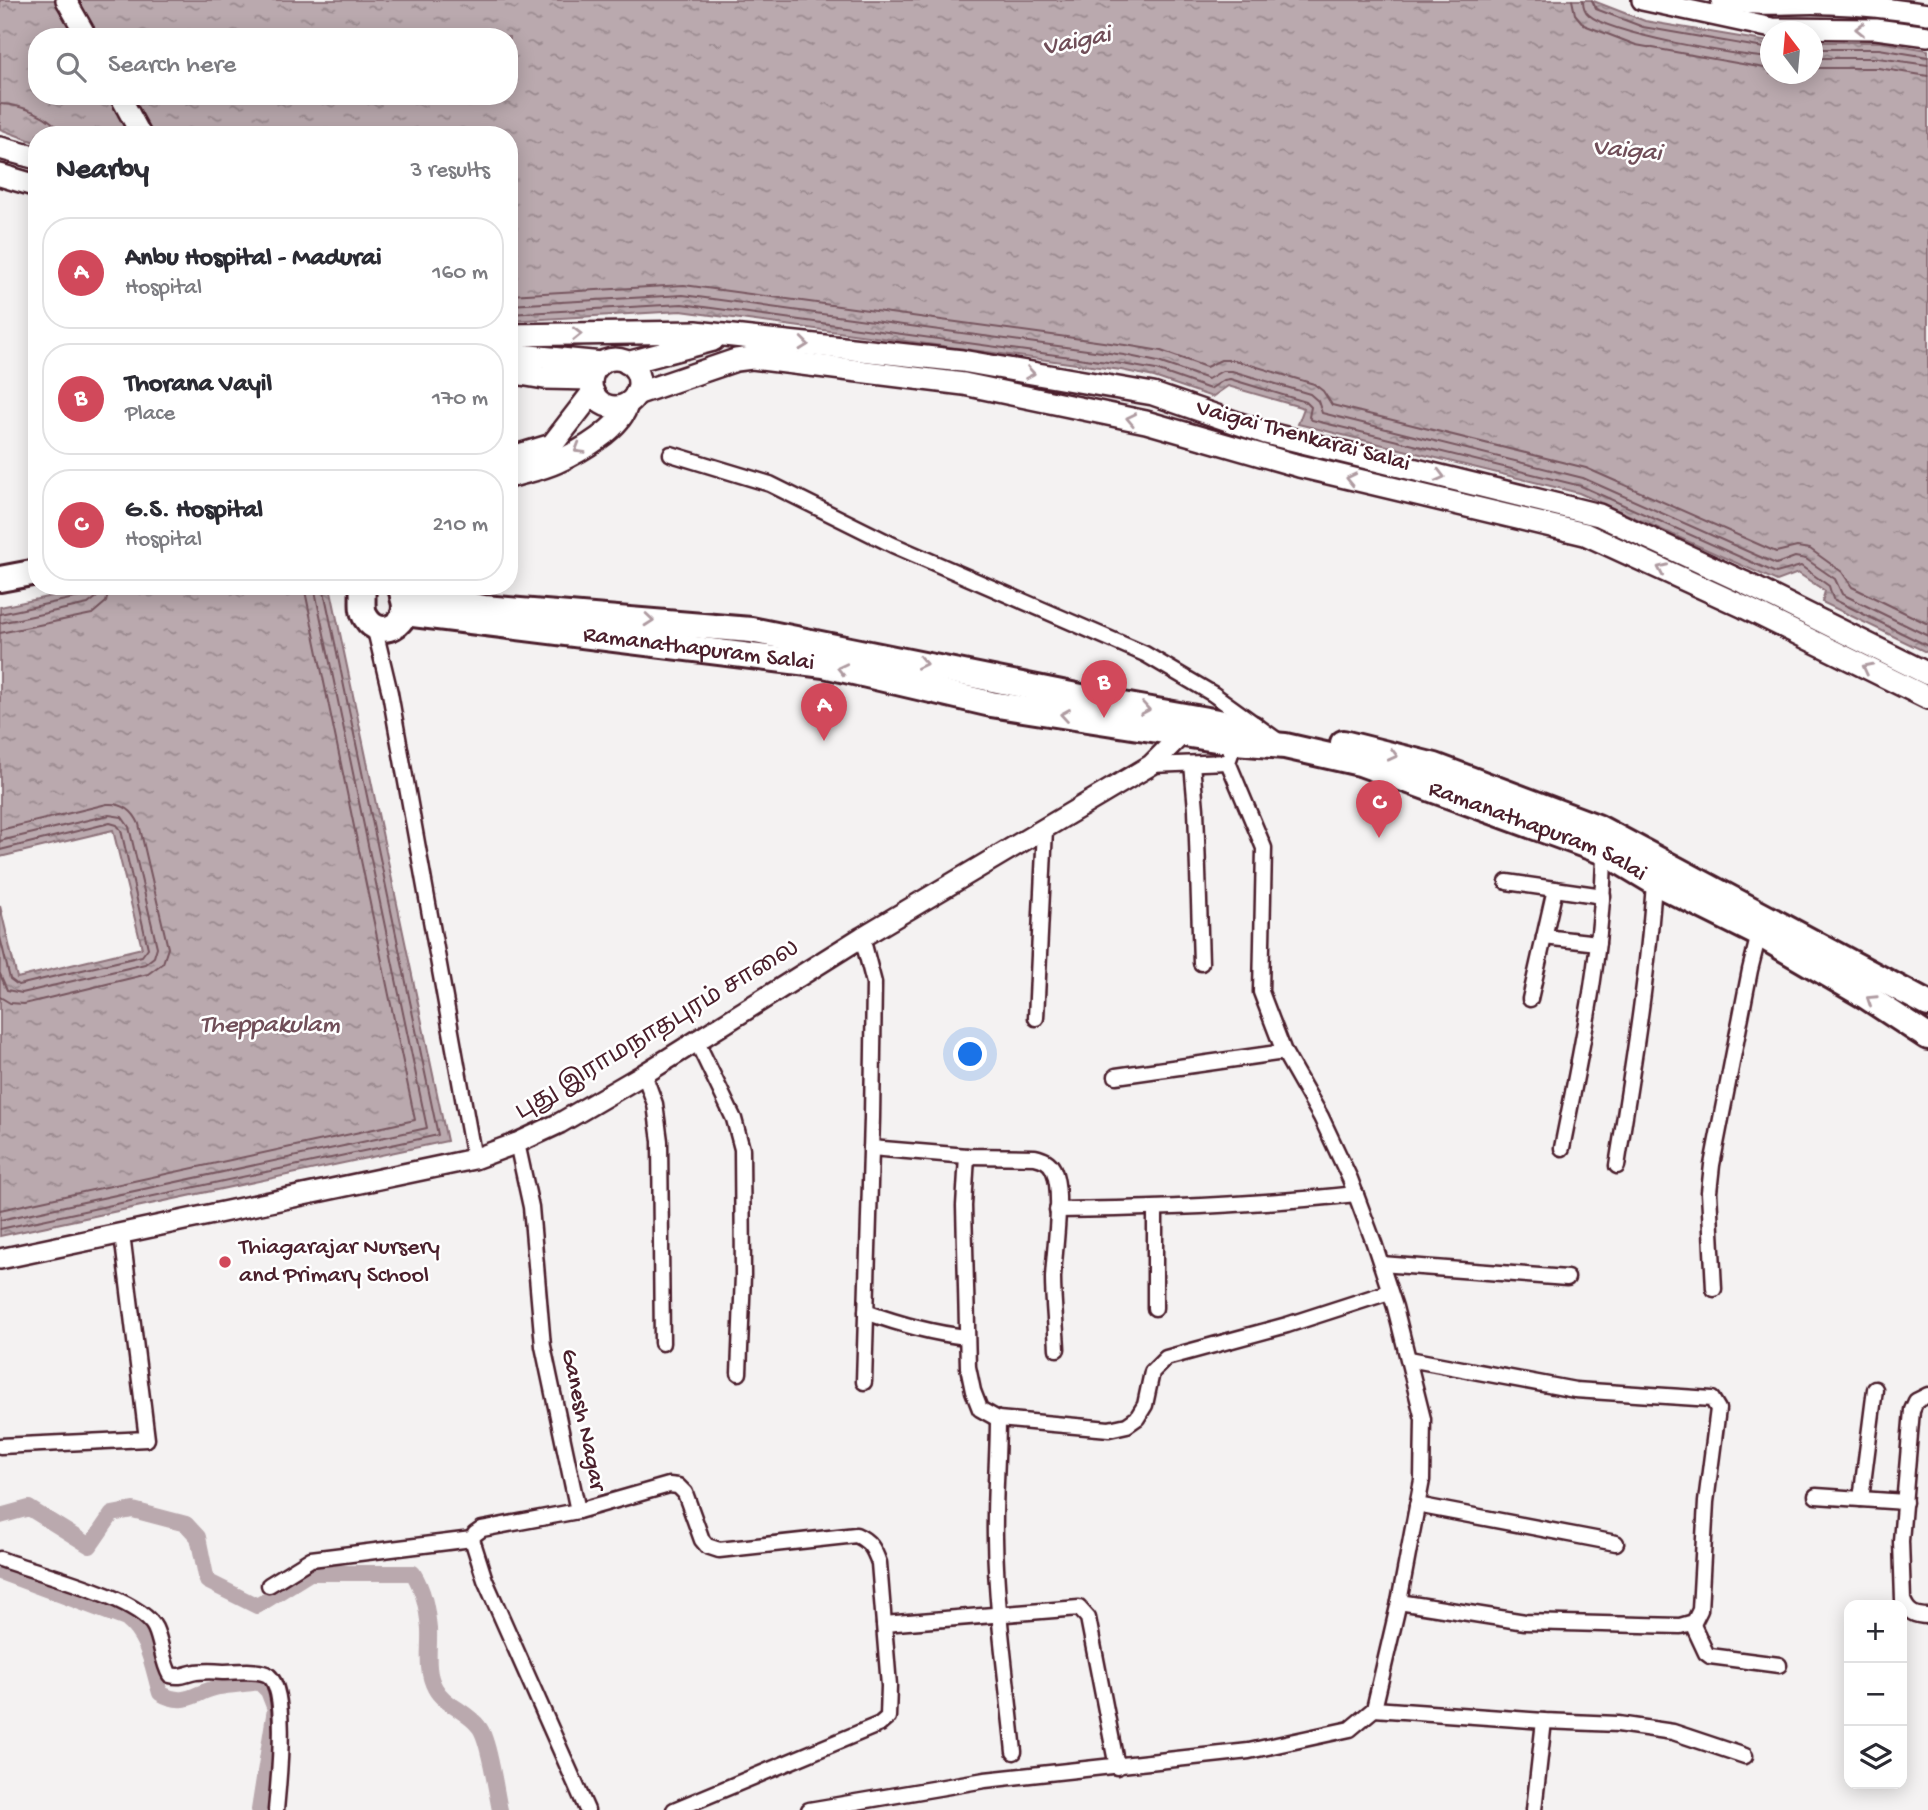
<!DOCTYPE html>
<html lang="en">
<head>
<meta charset="utf-8">
<style>
  :root { --surface:#fff; --page:#f2f2f3; --text:#2b2b33; --muted:#7c7c81; --line:#e1e1e2; --accent:#d1495b }
  body { margin:0; font-family:"Gochi Hand","Noto Sans Tamil",sans-serif; background:var(--page); color:var(--text) }
  .controls { position:absolute; right:21px; bottom:21px; display:grid; overflow:hidden; border-radius:14px; box-shadow:0 4px 18px #0003 }
  .controls button { width:63px; height:63px; display:grid; place-items:center; padding:0; border:0; border-bottom:2px solid var(--line); background:var(--surface); color:var(--text); font:35px sans-serif }
  .compass { position:absolute; left:1760px; top:21px; width:63px; height:63px; border-radius:50%; background:var(--surface); box-shadow:0 4px 18px #0003; rotate:344deg }
  .you { position:absolute; left:971px; top:1055px; width:24px; height:24px; margin:-18px; border:5px solid #fff; border-radius:50%; background:#1a73e8; box-shadow:0 0 0 10px #1a73e833 }
  .badge { display:grid; place-items:center; width:46px; height:46px; border-radius:50%; background:var(--accent); color:#fff; font-size:23px; font-weight:700 }
  .pin { position:absolute; translate:-50% -58px; filter:drop-shadow(0 2px 4px #0008) }
  .pin::after { content:''; position:absolute; top:37px; width:24px; height:21px; background:inherit; clip-path:polygon(0 0,100% 0,50% 100%) }
  .list { margin:0; padding:0; list-style:none }
  h2 { display:flex; justify-content:space-between; align-items:center; height:91px; margin:0; padding:0 28px; font-size:30px }
  h2 small { font-size:23px; font-weight:400; color:var(--muted) }
  .list li { display:grid; grid-template-columns:46px 1fr auto; gap:21px; align-items:center; box-sizing:border-box; height:112px; margin:0 14px 14px; padding:0 14px; border:2px solid var(--line); border-radius:28px }
  .list b { display:block; font-size:26px; white-space:nowrap }
  .list p { margin:0; font-size:23px; white-space:nowrap; color:var(--muted) }
  .list em { font-size:23px; font-style:normal; color:var(--muted) }
  .icon { flex:none; width:38px; height:38px; fill:none; stroke:currentColor; stroke-width:2; stroke-linecap:round; stroke-linejoin:round }
  .map { position:relative; flex:none; width:1928px; height:1810px; overflow:hidden }
  .search { position:absolute; background:var(--surface); box-shadow:0 4px 18px #0003; left:28px; top:28px; width:490px; height:77px; display:flex; align-items:center; gap:18px; box-sizing:border-box; padding:0 24px; border-radius:28px; color:var(--muted); font-size:26px }
  .panel { position:absolute; background:var(--surface); box-shadow:0 4px 18px #0003; left:28px; top:126px; width:490px; height:469px; border-radius:28px }
  .map>svg:first-child { display:block }
  .water { fill:url(#water-ripples); stroke:#8d727a; stroke-width:2; fill-rule:evenodd }
  .lines { fill:none; stroke-linecap:round; stroke-linejoin:round }
  .shore { stroke:#77565f; stroke-width:2 }
  .canal { stroke:#baa9ae; stroke-width:16 }
  .street-casing { stroke:#4a1f2b; stroke-width:19 }
  .secondary-casing { stroke:#4a1f2b; stroke-width:24 }
  .primary-casing { stroke:#4a1f2b; stroke-width:26 }
  .highway-casing { stroke:#4a1f2b; stroke-width:30 }
  .street { stroke:#fff; stroke-width:14 }
  .secondary { stroke:#fff; stroke-width:19 }
  .primary { stroke:#fff; stroke-width:21 }
  .highway { stroke:#fff; stroke-width:24 }
  .oneway { stroke:#ae9aa0 }
  .poi-dot { fill:#d1495b; stroke:#fff; stroke-width:2.5 }
  .labels { text-anchor:middle; dominant-baseline:central; stroke-width:5; stroke-linejoin:round; paint-order:stroke }
  .street-label { font-size:24px; fill:#4a1f2b; stroke:#fff }
  .poi-label { font-size:24px; fill:#4a1f2b; stroke:#fff; text-anchor:start }
  .water-label { font-size:26px; font-style:italic; fill:#714f59; stroke:#fff }
</style>
</head>
<body>
<div class="map">
<svg width="1928" height="1810" viewBox="0 0 1928 1810">
  <defs>
    <pattern id="water-ripples" width="26" height="14" patternUnits="userSpaceOnUse" patternTransform="scale(1.75)"><rect width="26" height="14" fill="#baa9ae"/><path d="M2 4q2-2 4 0t4 0M15 11q2-2 4 0t4 0" fill="none" stroke="#99898e"/></pattern>
  </defs>
  <rect width="100%" height="100%" fill="#f4f2f2"/>
  <filter id="ink" filterUnits="userSpaceOnUse"><feTurbulence type="fractalNoise" baseFrequency=".0143" numOctaves="2"/><feDisplacementMap in="SourceGraphic" scale="14" xChannelSelector="R" yChannelSelector="G"/><feConvolveMatrix kernelMatrix="1 2 1 2 8 2 1 2 1" color-interpolation-filters="sRGB"/></filter>
  <g filter="url(#ink)">
    <!-- water -->
    <g class="water">
      <path d="M0,0H1591L1645,21L1770,42V74H1812L1813,42H1880L1928,50V653L1822,602L1825,591L1798,573L1777,581L1579,493L1298,424L1304,408L1228,386L1212,397L1154,377L1121,370L681,311L509,321V135H37V143L0,129ZM37,37H509V96H37Z"/>
      <path d="M99,586H330L447,1141L0,1236V906L17,978L142,948L113,830L0,857V607Z"/>
    </g>
    <g class="lines">
      <!-- shore -->
      <g class="shore">
        <path d="M1572,0L1575,14L1584,25L1636,45L1770,69"/>
        <path d="M1583,0C1583,6 1584,11 1589,15C1610,34 1738,56 1770,58"/>
        <path d="M1592,0L1596,9L1643,27L1770,49"/>
        <path d="M1812,49H1879L1928,57"/>
        <path d="M1812,58H1878L1928,65"/>
        <path d="M1812,68H1878L1928,76"/>
        <path d="M0,104C21,105 52,115 62,135"/>
        <path d="M509,295L684,285L1125,345L1161,351L1206,367L1221,360H1234L1314,384L1323,391L1332,405L1586,468L1776,552L1797,547L1810,549L1842,572L1852,587L1928,624"/>
        <path d="M509,305L683,295L1124,355L1158,362L1208,379L1222,371H1232L1310,394L1318,401L1322,413L1583,478L1776,564L1795,557L1806,559L1835,579L1842,594L1928,636"/>
        <path d="M509,314L682,304L1122,364L1156,370L1210,389L1224,380L1230,379L1306,402L1311,407L1309,417L1312,420L1581,486L1776,573L1801,566L1829,586L1833,599L1928,646"/>
        <path d="M0,614L84,596L90,592L91,586"/>
        <path d="M0,623L88,604L97,597L100,586"/>
        <path d="M0,633L92,614L106,602L110,586"/>
        <path d="M0,830L107,804C122,803 133,810 139,824L168,948L163,963L148,974L24,1004L10,1003L0,997"/>
        <path d="M0,841L109,815L122,817L129,827L157,947L154,957L145,964L22,993L7,990L0,974"/>
        <path d="M0,850L110,823L117,825L121,830L148,948L142,956L18,985L10,979L0,937"/>
        <path d="M0,1210L415,1120L304,586"/>
        <path d="M0,1220L427,1128L314,586"/>
        <path d="M0,1229L438,1135L323,586"/>
      </g>
      <!-- canal -->
      <g class="canal">
        <path d="M0,1516L29,1508L90,1546L112,1514L133,1510L186,1524L198,1537L207,1581L257,1606L310,1573H413C424,1591 427,1608 429,1629C430,1649 425,1670 435,1688C444,1705 467,1711 479,1727C489,1739 496,1792 500,1810"/>
        <path d="M0,1572L126,1619C149,1637 152,1666 160,1693C186,1708 194,1692 219,1687C232,1685 246,1684 259,1682L268,1691L275,1709L259,1810"/>
      </g>
      <defs>
        <g id="street">
          <path d="M671,454L770,484L893,545L1145,654L1213,694L1281,743"/>
          <path d="M374,626L390,693L474,1159"/>
          <path d="M1192,764L1196,809L1201,963"/>
          <path d="M1151,765L1228,762"/>
          <path d="M1507,882L1603,896"/>
          <path d="M862,937L874,983L872,1118L864,1382"/>
          <path d="M1544,937L1598,943"/>
          <path d="M1530,999L1555,889"/>
          <path d="M1036,1018L1045,829"/>
          <path d="M696,1040L734,1119L742,1149L743,1275L739,1373"/>
          <path d="M644,1074L655,1104L660,1141L662,1343"/>
          <path d="M1116,1076L1284,1052"/>
          <path d="M517,1143L531,1207L543,1346L578,1511L482,1529L475,1534L472,1539L485,1580L587,1810"/>
          <path d="M871,1148L967,1156L1035,1157C1043,1159 1049,1161 1053,1169C1064,1192 1054,1251 1053,1278C1053,1302 1056,1326 1057,1349"/>
          <path d="M1562,1148C1581,1051 1603,952 1604,852"/>
          <path d="M967,1156L964,1206L968,1367L973,1391L980,1409L998,1419L1109,1429L1127,1425L1137,1418L1145,1405L1152,1372L1166,1358L1287,1325L1389,1292"/>
          <path d="M1617,1166C1632,1071 1648,977 1654,882"/>
          <path d="M1155,1209V1308"/>
          <path d="M1057,1210C1157,1209 1256,1205 1356,1194"/>
          <path d="M1381,1264L1567,1278"/>
          <path d="M1714,1289L1709,1192L1712,1165L1750,970L1759,934"/>
          <path d="M866,1312C899,1324 931,1333 966,1337"/>
          <path d="M1928,1395L1916,1401L1912,1410L1901,1541L1903,1600C1908,1613 1915,1616 1928,1616"/>
          <path d="M998,1419C998,1459 994,1498 995,1538C996,1609 1007,1681 1014,1752"/>
          <path d="M0,1446L147,1439L122,1234"/>
          <path d="M1816,1496L1905,1502"/>
          <path d="M1861,1499L1875,1389"/>
          <path d="M1417,1505L1616,1543"/>
          <path d="M578,1511L669,1485L678,1486L685,1493L702,1540L707,1546L719,1550L856,1535C870,1541 874,1549 879,1563L889,1686L888,1717L880,1724L674,1810"/>
          <path d="M0,1559C34,1572 140,1597 155,1628C162,1643 162,1661 170,1675C181,1678 185,1674 196,1672C204,1671 214,1671 223,1672C236,1672 254,1669 266,1674C290,1684 278,1787 276,1810"/>
          <path d="M269,1585L311,1559L472,1539"/>
          <path d="M1399,1602L1525,1622L1680,1626L1694,1622L1700,1610L1706,1502L1718,1409L1712,1399L1575,1390L1409,1359"/>
          <path d="M1692,1623L1706,1653L1710,1656L1779,1665"/>
          <path d="M884,1624L1079,1608L1088,1618L1117,1767"/>
          <path d="M1374,1709L1544,1721L1618,1724L1673,1732L1745,1756"/>
          <path d="M809,1810L985,1780L1249,1751L1350,1729L1374,1709L1399,1602L1422,1480L1423,1419L1395,1307L1374,1243L1350,1179L1321,1117L1284,1052L1261,992L1264,848L1228,762L1235,742"/>
          <path d="M1534,1810L1544,1721"/>
        </g>
        <g id="secondary">
          <path d="M66,0L87,37"/>
          <path d="M1642,0L1772,28L1876,29L1928,36"/>
          <path d="M1721,0C1759,8 1792,2 1830,4C1863,5 1895,9 1928,14"/>
          <path d="M120,96L141,135"/>
          <path d="M0,1259L474,1159L517,1143L560,1123L644,1074L862,937L1151,765L1189,727"/>
        </g>
        <g id="primary">
          <path d="M0,148L37,158"/>
          <path d="M0,175L37,186"/>
          <path d="M509,335L696,332L962,361L1153,394L1266,433L1599,515L1743,582L1928,674"/>
          <path d="M509,354L602,363"/>
          <circle cx="615" cy="383" r="24"/>
          <path d="M627,363L713,340"/>
          <path d="M509,372L544,378L591,379"/>
          <path d="M636,394L736,360L752,358L964,384L1146,422L1299,466L1585,534L1744,607L1928,698"/>
          <path d="M509,458L552,445L593,392"/>
          <path d="M509,477C525,472 542,469 557,462C579,452 622,428 627,404"/>
        </g>
        <g id="highway">
          <path d="M0,579L37,572"/>
          <path d="M362,586C364,597 360,609 366,618C380,641 413,624 403,597"/>
          <path d="M402,592L484,608L751,630L1106,702L1252,728"/>
          <path id="s1" d="M405,613L824,665L991,704L1235,742L1285,746L1360,763L1604,852L1654,882L1759,934L1867,997L1928,1037"/>
          <path d="M1343,743L1435,766L1597,827L1928,1004"/>
        </g>
      </defs>
      <!-- street casing -->
      <use href="#street" class="street-casing"/>
      <!-- secondary casing -->
      <use href="#secondary" class="secondary-casing"/>
      <!-- primary casing -->
      <use href="#primary" class="primary-casing"/>
      <!-- highway casing -->
      <use href="#highway" class="highway-casing"/>
      <!-- street -->
      <use href="#street" class="street"/>
      <!-- secondary -->
      <use href="#secondary" class="secondary"/>
      <!-- primary -->
      <use href="#primary" class="primary"/>
      <!-- highway -->
      <use href="#highway" class="highway"/>
    </g>
    <!-- one-way arrows -->
    <defs><path id="oneway-chevron" d="M-2-3.5L2.5 0L-2 3.5" fill="none" stroke-width="1.6" stroke-linecap="round" stroke-linejoin="round" transform="scale(1.75)"/></defs>
    <g class="oneway">
      <use href="#oneway-chevron" transform="translate(1860 29) rotate(-179)"/>
      <use href="#oneway-chevron" transform="translate(577 334) rotate(-1)"/>
      <use href="#oneway-chevron" transform="translate(804 344) rotate(6)"/>
      <use href="#oneway-chevron" transform="translate(1030 373) rotate(10)"/>
      <use href="#oneway-chevron" transform="translate(1131 419) rotate(-168)"/>
      <use href="#oneway-chevron" transform="translate(579 449) rotate(149)"/>
      <use href="#oneway-chevron" transform="translate(1440 476) rotate(14)"/>
      <use href="#oneway-chevron" transform="translate(1351 479) rotate(-167)"/>
      <use href="#oneway-chevron" transform="translate(1662 569) rotate(-156)"/>
      <use href="#oneway-chevron" transform="translate(649 620) rotate(5)"/>
      <use href="#oneway-chevron" transform="translate(922 663) rotate(12)"/>
      <use href="#oneway-chevron" transform="translate(1867 668) rotate(-153)"/>
      <use href="#oneway-chevron" transform="translate(842 669) rotate(-167)"/>
      <use href="#oneway-chevron" transform="translate(1145 709) rotate(10)"/>
      <use href="#oneway-chevron" transform="translate(1065 715) rotate(-171)"/>
      <use href="#oneway-chevron" transform="translate(1393 755) rotate(14)"/>
      <use href="#oneway-chevron" transform="translate(1871 1000) rotate(-147)"/>
    </g>
  </g>
  <!-- markers -->
  <circle class="poi-dot" cx="225" cy="1262" r="7"/>
  <g class="labels">
    <!-- street labels -->
    <g class="street-label">
      <text transform="translate(1303 437) rotate(15)">Vaigai Thenkarai Salai</text>
      <text stroke="none"><textPath href="#s1" startOffset="296">Ramanathapuram Salai</textPath></text>
      <text stroke="none"><textPath href="#s1" startOffset="1158">Ramanathapuram Salai</textPath></text>
      <text transform="translate(658 1031) rotate(-31)">புது இராமநாதபுரம் சாலை</text>
      <text transform="translate(582 1420) rotate(78)">Ganesh Nagar</text>
    </g>
    <!-- poi labels -->
    <g class="poi-label">
      <text x="239" y="1248">Thiagarajar Nursery<tspan x="239" dy="28">and Primary School</tspan></text>
    </g>
    <!-- water labels -->
    <g class="water-label">
      <text transform="translate(1077 43) rotate(-12)">Vaigai</text>
      <text transform="translate(1627 152) rotate(5)">Vaigai</text>
      <text x="270" y="1026">Theppakulam</text>
    </g>
  </g>
</svg>
<div class="controls">
<button>+</button>
<button>−</button>
<button><svg class="icon" aria-label="layers" viewBox="0 0 24 24"><path d="M12 4l9 5-9 5-9-5zM3 14l9 5 9-5"/></svg></button>
</div>
<svg class="compass" viewBox="-18 -18 36 36"><path d="M0-13l5 13h-10z" fill="#e53935"/><path d="M0 13l5-13h-10z" fill="#7c7c81"/></svg>
<div class="you"></div>
<div class="pin badge" style="left:824px;top:741px">A</div>
<div class="pin badge" style="left:1104px;top:718px">B</div>
<div class="pin badge" style="left:1379px;top:838px">C</div>
<div class="search"><svg class="icon" aria-label="search" viewBox="0 0 24 24"><circle cx="10" cy="10" r="6"/><path d="M15 15l6 6"/></svg>Search here</div>
<section class="panel">
<h2>Nearby<small>3 results</small></h2>
<ul class="list">
<li><span class="badge">A</span><div><b>Anbu Hospital - Madurai</b><p>Hospital</p></div><em>160 m</em></li>
<li><span class="badge">B</span><div><b>Thorana Vayil</b><p>Place</p></div><em>170 m</em></li>
<li><span class="badge">C</span><div><b>G.S. Hospital</b><p>Hospital</p></div><em>210 m</em></li>
</ul>
</section>
</div>
</body>
</html>
